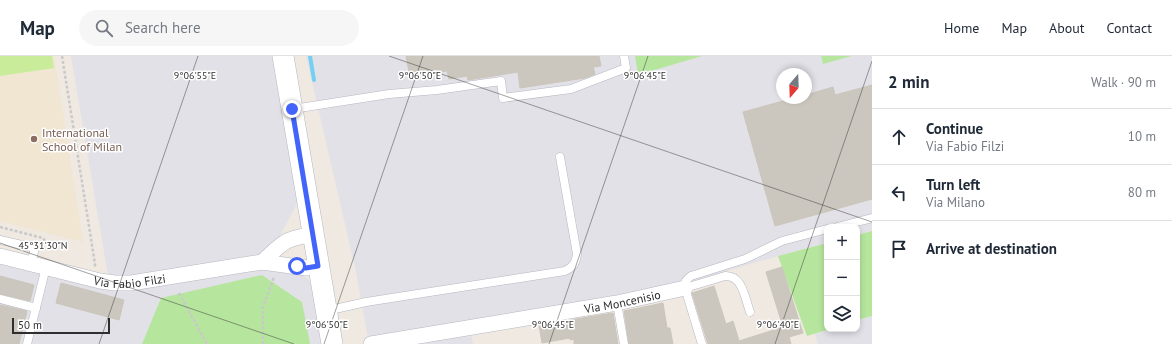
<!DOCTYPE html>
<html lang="en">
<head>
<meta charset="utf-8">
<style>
  :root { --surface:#fff; --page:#f6f6f7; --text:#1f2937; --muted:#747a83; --line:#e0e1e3 }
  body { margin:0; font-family:"PT Sans",sans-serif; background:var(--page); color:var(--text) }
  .controls { position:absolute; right:12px; bottom:12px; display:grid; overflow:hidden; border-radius:8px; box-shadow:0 2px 6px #0003 }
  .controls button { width:36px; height:36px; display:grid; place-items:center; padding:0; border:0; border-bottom:1px solid var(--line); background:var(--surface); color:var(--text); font:20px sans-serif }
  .compass { position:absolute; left:776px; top:12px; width:36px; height:36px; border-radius:50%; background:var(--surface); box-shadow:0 2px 6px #0003; rotate:199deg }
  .scale { position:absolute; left:12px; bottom:10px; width:98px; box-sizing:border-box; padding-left:4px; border:2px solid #2e2e2e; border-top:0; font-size:11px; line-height:14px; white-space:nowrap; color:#2e2e2e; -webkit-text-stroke:3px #fff; paint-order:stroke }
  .stop { position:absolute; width:12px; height:12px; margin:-9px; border:3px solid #4264fb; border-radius:50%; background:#fff }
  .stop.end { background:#4264fb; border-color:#fff; box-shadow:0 1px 4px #0008 }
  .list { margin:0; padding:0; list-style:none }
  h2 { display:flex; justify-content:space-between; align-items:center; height:52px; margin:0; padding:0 16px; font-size:17px }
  h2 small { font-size:13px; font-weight:400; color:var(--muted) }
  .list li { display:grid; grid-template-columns:26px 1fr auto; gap:12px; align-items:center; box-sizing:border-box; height:56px; padding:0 16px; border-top:1px solid var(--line) }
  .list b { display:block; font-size:15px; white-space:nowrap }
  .list p { margin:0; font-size:13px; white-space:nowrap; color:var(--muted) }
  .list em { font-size:13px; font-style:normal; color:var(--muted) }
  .icon { flex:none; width:22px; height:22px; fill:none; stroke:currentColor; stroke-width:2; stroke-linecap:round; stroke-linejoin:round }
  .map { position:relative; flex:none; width:872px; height:288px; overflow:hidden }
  header { display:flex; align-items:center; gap:24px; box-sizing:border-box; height:56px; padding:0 20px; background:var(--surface); border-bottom:1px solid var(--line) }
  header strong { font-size:19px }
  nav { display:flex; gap:22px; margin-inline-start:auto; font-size:14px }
  .search { width:280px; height:36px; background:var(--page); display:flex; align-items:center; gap:10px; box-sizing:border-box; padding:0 14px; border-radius:22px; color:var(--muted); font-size:15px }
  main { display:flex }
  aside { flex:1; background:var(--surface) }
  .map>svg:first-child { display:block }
  .industrial { fill:#e3e1e8; fill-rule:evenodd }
  .education { fill:#f0e6d1 }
  .green { fill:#b6e59e }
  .pitch { fill:#c9ec9a }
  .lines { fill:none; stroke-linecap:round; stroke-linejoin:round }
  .stream { stroke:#75cff0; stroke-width:4 }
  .building { fill:#cbc7bf; stroke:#cbc5ba }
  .service-casing { stroke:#b4b7c1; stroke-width:9 }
  .minor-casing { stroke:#b4b7c1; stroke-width:16 }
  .secondary-casing { stroke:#b4b7c1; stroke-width:22 }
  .path { stroke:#c9c9c9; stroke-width:2.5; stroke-dasharray:3 2; stroke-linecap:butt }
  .service { stroke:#fff; stroke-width:8 }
  .minor { stroke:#fff; stroke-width:15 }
  .secondary { stroke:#fff; stroke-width:21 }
  .route { stroke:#4264fb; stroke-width:5 }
  .ticks { fill:none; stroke:#2e2e2e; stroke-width:1; stroke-opacity:0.45 }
  .education-dot { fill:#8d6e63; stroke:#fff; stroke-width:1.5 }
  .labels { text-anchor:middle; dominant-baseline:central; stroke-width:3; stroke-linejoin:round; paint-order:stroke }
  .education-label { font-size:12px; fill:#785e54; stroke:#fff; text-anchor:start }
  .street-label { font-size:12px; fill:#2e2e2e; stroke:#fff }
  .ticks-label { font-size:10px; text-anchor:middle; fill:#2e2e2e; stroke:#fff; stroke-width:3; stroke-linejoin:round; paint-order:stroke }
</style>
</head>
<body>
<header>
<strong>Map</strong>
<div class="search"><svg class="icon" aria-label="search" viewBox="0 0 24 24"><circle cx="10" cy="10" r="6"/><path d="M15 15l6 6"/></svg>Search here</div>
<nav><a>Home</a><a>Map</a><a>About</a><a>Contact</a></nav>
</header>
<main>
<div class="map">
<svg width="872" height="288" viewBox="0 0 872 288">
  <rect width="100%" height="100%" fill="#efe9e1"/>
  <!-- industrial -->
  <g class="industrial">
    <path d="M71,0H282L305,132L281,178L271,196L121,222L108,220Z"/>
    <path d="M306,0H635L638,19L702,0H821L823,8L852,0H872V175L857,179V171H827V187L778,200L672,231L469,269L473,288H369L356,216ZM782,18H806V42H782Z"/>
    <path d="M0,199L121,227L272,201L293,212L310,225L324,288H0Z"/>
    <path d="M872,260V288H818L815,278L830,273H857V264Z"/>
  </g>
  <!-- education -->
  <path class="education" d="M0,0H54L83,186L0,165Z"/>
  <!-- green -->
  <g class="green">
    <path d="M635,0H702L638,19Z"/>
    <path d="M821,0H852L823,8Z"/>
    <path d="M872,175V260L857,264V179Z"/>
    <path d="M827,187V273H830L807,280L778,200Z"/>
    <path d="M262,219L302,246L310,288H142L161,242Z"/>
  </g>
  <!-- pitch -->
  <path class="pitch" d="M0,0H52L54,12L0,20Z"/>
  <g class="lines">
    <!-- stream -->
    <path class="stream" d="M310,0L314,24"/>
  </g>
  <!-- building -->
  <g class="building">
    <path d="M406,0H599L601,10L593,11L595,18L585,22L520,32L518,16L468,24L467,20L449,23L447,15L410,21Z"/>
    <path d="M872,29V143L775,170L743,56L794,42H806V39L833,31L835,39Z"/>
    <path d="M782,211L803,277L789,281L791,288H708L692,237L714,230L726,268L733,265L739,285L783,271L766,216Z"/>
    <path d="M0,220L34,229L30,245L0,238Z"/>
    <path d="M61,227L124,244L119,264L56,247Z"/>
    <path d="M663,247L667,272H670L673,288H629L624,255Z"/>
    <path d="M0,249L27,255L19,288H0Z"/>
    <path d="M613,257L618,288H574V283L570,284V282L542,287L539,269Z"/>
  </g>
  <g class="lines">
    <defs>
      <g id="service">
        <path d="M293,53L389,38L437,34L501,25L503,42L571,33L626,12L624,0"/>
        <path d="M837,171L872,162"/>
        <path d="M0,184L35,192L31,208"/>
        <path d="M685,232L725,220C743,219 745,243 750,256"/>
        <path d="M0,243L36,252"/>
        <path d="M617,247L624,288"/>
        <path d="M326,255L366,246L565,215C573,211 576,207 577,198L560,101"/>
        <path d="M27,288L46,211"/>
        <path d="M702,288L685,232C684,226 686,224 691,220L745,203L782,185L827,173"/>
      </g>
      <g id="minor">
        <path id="s1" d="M0,200L100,225L115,227H131L262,206L306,212L318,210"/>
        <path d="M262,206C270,199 278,190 287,185C295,181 304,180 313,178"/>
        <path id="s2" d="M371,288L617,247L685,232"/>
      </g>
      <path id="secondary" d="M283,0L332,288"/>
    </defs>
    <!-- service casing -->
    <use href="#service" class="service-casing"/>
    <!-- minor casing -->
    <use href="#minor" class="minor-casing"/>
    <!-- secondary casing -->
    <use href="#secondary" class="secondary-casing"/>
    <!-- path -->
    <g class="path">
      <path d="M62,0L95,208V211"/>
      <path d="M0,171L43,182L45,185V189"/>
      <path d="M179,237L207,288"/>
      <path d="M263,288V251L274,221"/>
    </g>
    <!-- service -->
    <use href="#service" class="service"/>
    <!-- minor -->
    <use href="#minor" class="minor"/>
    <!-- secondary -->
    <use href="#secondary" class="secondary"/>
  </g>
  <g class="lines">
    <!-- route -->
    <path class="route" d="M292,53L318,210L306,212L297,210"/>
  </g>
  <!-- ticks -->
  <path class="ticks" d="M389,0L872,166M0,187L294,288M99,288L198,0M324,288L423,0M549,288L648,0M775,288L872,5"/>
  <!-- markers -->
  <circle class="education-dot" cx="34" cy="83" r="4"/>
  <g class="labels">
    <!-- education labels -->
    <g class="education-label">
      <text x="42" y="76">International<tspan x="42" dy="14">School of Milan</tspan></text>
    </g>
    <!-- street labels -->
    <g class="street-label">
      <text stroke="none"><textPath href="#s1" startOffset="133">Via Fabio Filzi</textPath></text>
      <text stroke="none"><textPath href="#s2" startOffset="255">Via Moncenisio</textPath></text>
    </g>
  </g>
  <g class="ticks-label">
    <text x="195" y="23">9°06'55"E</text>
    <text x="420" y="23">9°06'50"E</text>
    <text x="645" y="23">9°06'45"E</text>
    <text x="43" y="193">45°31'30"N</text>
    <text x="327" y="272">9°06'50"E</text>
    <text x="553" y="272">9°06'45"E</text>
    <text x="778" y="272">9°06'40"E</text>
  </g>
</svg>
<div class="controls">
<button>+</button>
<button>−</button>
<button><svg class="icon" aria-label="layers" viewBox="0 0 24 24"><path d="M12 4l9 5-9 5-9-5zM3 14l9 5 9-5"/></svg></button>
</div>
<svg class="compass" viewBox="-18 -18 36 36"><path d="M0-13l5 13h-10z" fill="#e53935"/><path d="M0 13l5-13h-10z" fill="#747a83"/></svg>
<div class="scale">50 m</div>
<div class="stop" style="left:297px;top:210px"></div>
<div class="stop end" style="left:292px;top:53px"></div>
</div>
<aside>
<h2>2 min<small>Walk · 90 m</small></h2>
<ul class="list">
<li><svg class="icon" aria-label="ahead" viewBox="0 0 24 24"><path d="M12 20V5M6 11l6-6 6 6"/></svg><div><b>Continue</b><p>Via Fabio Filzi</p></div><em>10 m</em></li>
<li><svg class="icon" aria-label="left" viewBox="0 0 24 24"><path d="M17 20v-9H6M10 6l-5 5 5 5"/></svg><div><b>Turn left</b><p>Via Milano</p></div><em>80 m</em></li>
<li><svg class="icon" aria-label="arrive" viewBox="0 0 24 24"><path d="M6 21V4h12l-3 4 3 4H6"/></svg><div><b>Arrive at destination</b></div></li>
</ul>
</aside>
</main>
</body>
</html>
